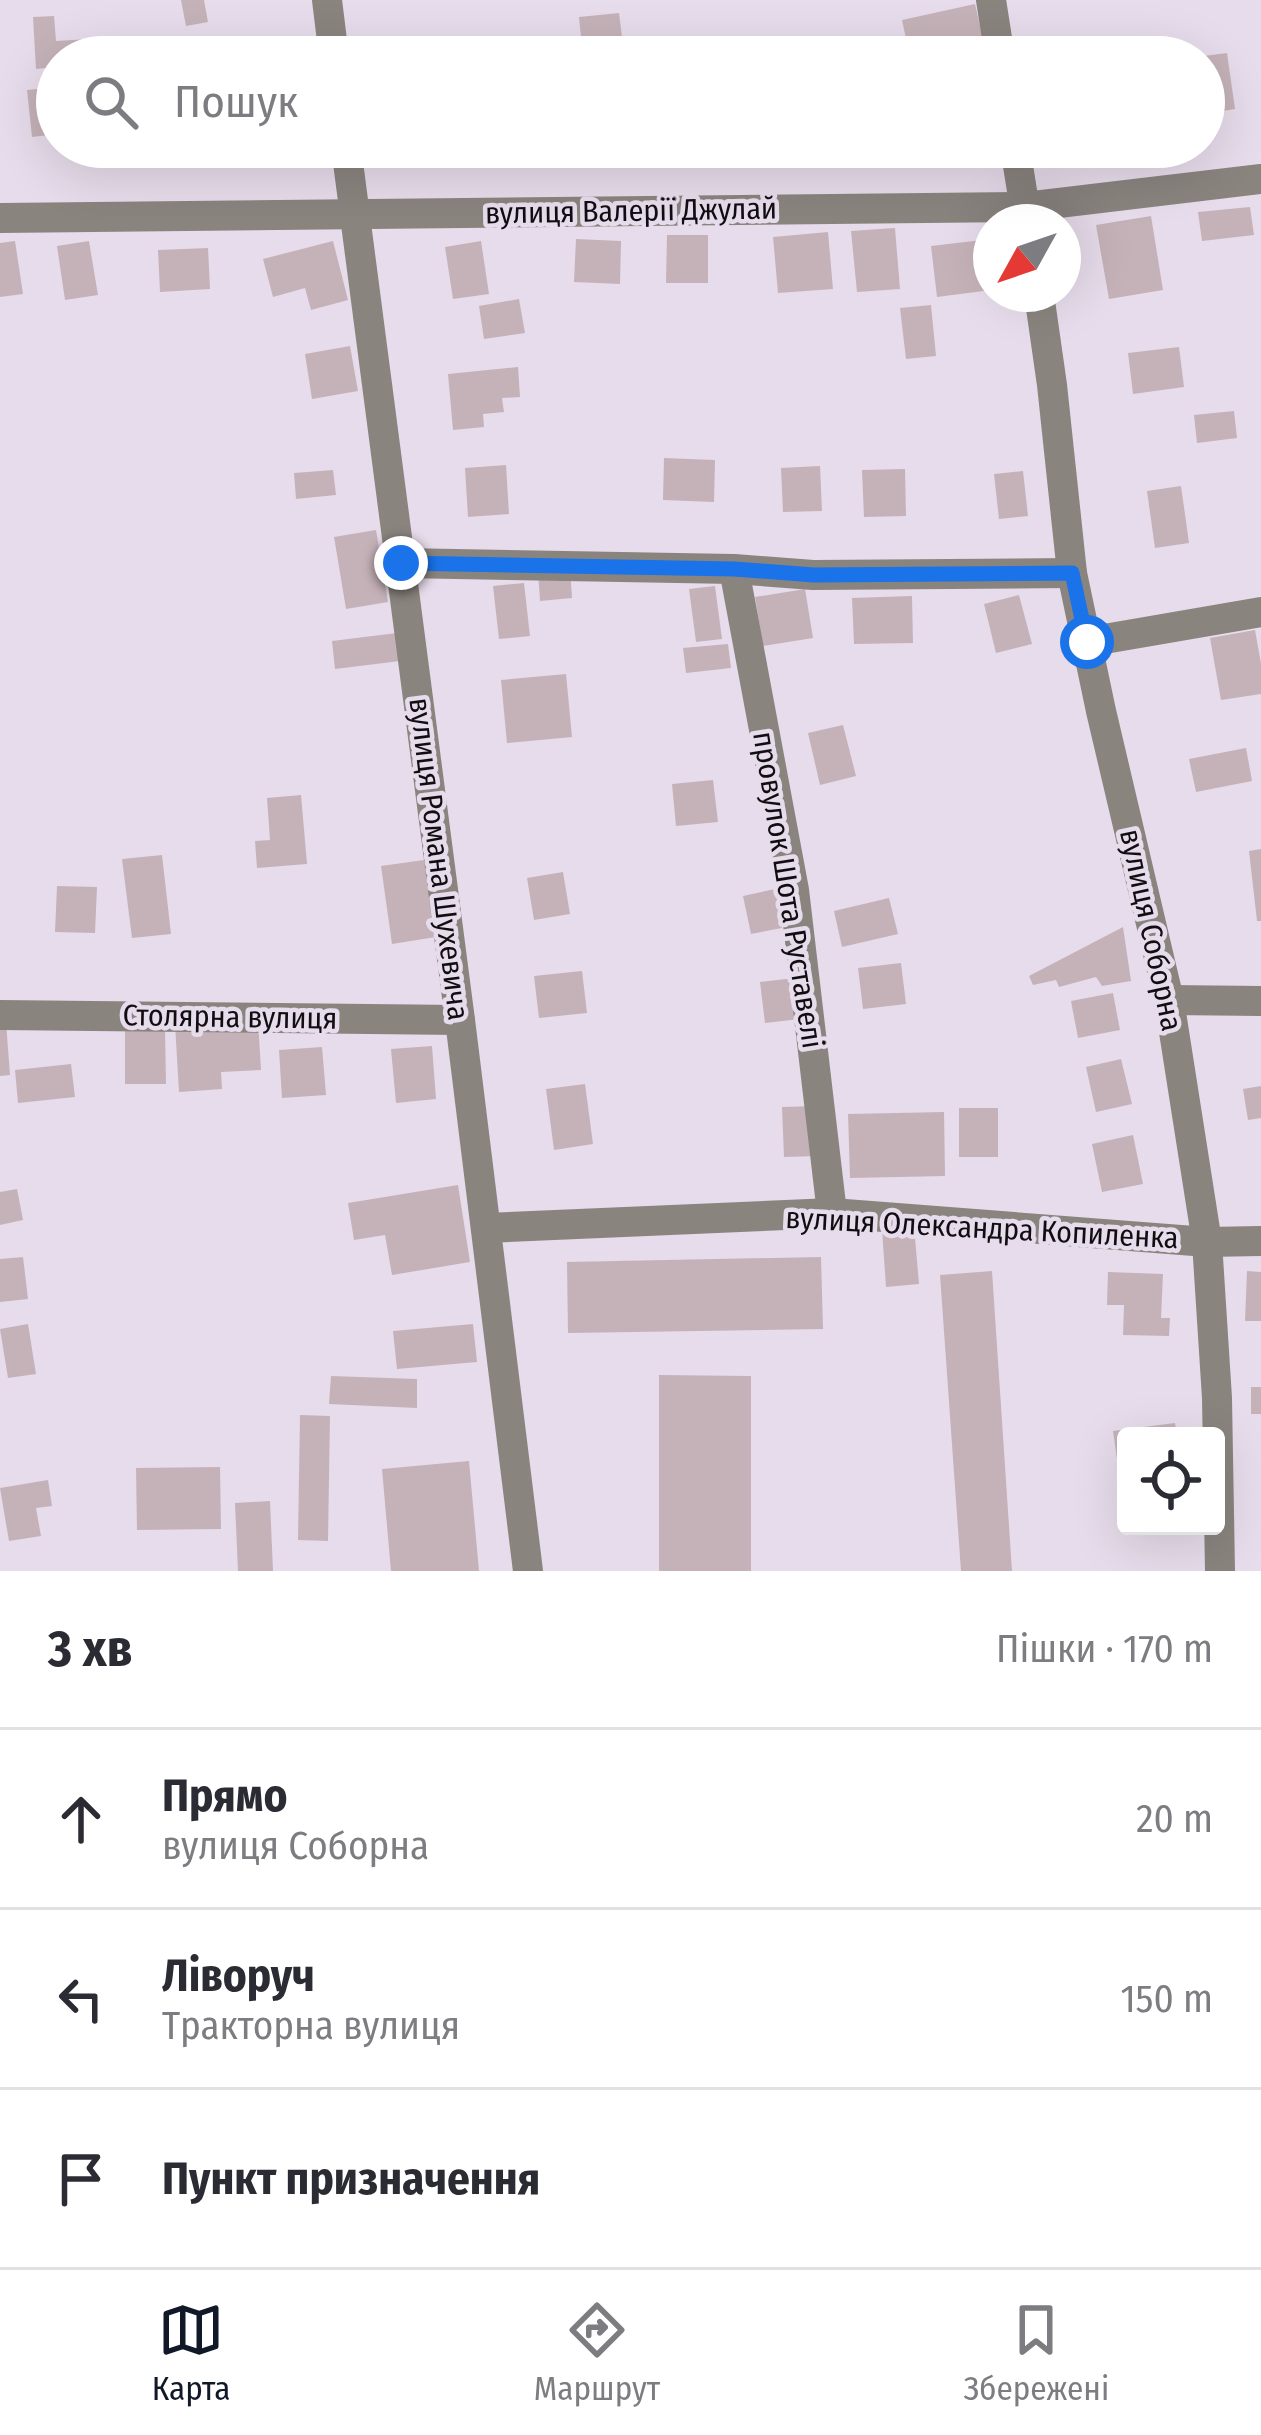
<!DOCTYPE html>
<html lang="uk">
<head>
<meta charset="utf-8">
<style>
  :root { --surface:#fff; --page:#f7f7f7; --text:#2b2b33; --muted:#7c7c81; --line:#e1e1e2; --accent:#111827 }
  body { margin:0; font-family:"Fira Sans Condensed",sans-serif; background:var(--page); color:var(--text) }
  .controls { position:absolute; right:36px; bottom:36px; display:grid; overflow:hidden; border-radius:12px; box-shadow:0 12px 48px #0002 }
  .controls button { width:108px; height:108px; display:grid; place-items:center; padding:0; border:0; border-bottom:3px solid var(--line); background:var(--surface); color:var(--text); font:60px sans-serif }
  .compass { position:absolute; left:973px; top:204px; width:108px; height:108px; border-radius:50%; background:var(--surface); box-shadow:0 12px 48px #0002; rotate:230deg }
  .stop { position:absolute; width:36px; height:36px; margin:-27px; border:9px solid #1a73e8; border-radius:50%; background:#fff }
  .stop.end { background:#1a73e8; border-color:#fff; box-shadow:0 3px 12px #0008 }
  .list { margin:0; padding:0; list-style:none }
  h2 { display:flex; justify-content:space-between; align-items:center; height:156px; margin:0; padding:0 48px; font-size:51px }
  h2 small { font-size:39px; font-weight:400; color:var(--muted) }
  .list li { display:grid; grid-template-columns:78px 1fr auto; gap:36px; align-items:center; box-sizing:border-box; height:180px; padding:0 48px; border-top:3px solid var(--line) }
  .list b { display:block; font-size:45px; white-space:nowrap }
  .list p { margin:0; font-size:39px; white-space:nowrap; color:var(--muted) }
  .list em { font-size:39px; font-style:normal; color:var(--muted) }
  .icon { flex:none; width:66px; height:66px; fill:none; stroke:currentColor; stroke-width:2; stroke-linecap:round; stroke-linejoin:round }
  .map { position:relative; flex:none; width:1261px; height:1571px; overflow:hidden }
  .search { position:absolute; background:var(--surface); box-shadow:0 12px 48px #0002; left:36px; right:36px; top:36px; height:132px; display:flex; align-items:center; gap:30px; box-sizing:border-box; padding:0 42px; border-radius:66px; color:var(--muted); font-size:45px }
  .sheet { height:696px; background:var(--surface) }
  nav { display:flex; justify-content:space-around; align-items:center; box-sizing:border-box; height:168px; border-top:3px solid var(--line); background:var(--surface); font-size:33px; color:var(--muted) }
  nav a { display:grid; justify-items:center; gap:6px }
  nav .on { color:var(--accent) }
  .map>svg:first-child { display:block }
  .building { fill:#c5b2b9 }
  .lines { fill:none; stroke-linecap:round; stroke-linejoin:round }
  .street { stroke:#8a847f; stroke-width:30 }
  .route { stroke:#1a73e8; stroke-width:15 }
  .labels { text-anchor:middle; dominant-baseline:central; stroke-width:9; stroke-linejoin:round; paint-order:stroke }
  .street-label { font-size:30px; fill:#110e12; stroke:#e7dceb }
</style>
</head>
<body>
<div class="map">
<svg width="1261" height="1571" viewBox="0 0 1261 1571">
  <rect width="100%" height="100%" fill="#e7dceb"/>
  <!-- building -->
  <g class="building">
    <path d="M181,0H204L208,22L186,26Z"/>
    <path d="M975,4L983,39L944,48L947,57H910L902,20Z"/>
    <path d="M619,13L624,53L583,57L579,17Z"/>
    <path d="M54,16L56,41L89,39L90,57H57V67L36,69L33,17Z"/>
    <path d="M165,37L168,57H129L127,42Z"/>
    <path d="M234,43L237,57H206L204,48Z"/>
    <path d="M1227,53L1235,109L1204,114V56Z"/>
    <path d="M57,87V134L32,137L27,90Z"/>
    <path d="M1250,207L1254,235L1202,241L1198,212Z"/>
    <path d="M1151,216L1163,290L1109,299L1096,225Z"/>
    <path d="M895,228L900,289L857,292L851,231Z"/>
    <path d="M828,232L833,289L778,293L773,237Z"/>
    <path d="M667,235H708V283H666Z"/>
    <path d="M576,239L621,241L620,284L574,282Z"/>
    <path d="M991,239V290L937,297L931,246Z"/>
    <path d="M15,241L23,294L0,297V243Z"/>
    <path d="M89,241L98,295L65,300L57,246Z"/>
    <path d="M333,241L348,300L311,310L305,288L273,297L263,259Z"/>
    <path d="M481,241L489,294L453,299L445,247Z"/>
    <path d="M208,248L210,289L160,292L158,250Z"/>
    <path d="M519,299L525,333L484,339L479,306Z"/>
    <path d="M931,305L936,356L906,359L900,308Z"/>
    <path d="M350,346L358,391L312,399L305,354Z"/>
    <path d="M1179,347L1184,387L1133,394L1128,353Z"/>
    <path d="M518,367L520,397L502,398L504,412L483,414L484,427L453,430L448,374Z"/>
    <path d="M1234,411L1237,438L1197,443L1194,415Z"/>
    <path d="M664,458L715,460L714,502L663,500Z"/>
    <path d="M506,465L509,514L468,517L465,468Z"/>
    <path d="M820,466L822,511L783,512L781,468Z"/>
    <path d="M905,469L906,516L864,517L862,470Z"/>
    <path d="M333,470L336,495L296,499L294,473Z"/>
    <path d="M1023,471L1028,516L999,519L994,474Z"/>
    <path d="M1181,486L1189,543L1155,548L1147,491Z"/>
    <path d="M376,530L388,602L346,609L334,537Z"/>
    <path d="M570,568L572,598L540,601L538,570Z"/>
    <path d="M524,583L530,636L499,639L493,586Z"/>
    <path d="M715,586L722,639L696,642L689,589Z"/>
    <path d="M805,589L813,638L763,646L755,597Z"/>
    <path d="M1019,595L1032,644L996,653L984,604Z"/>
    <path d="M912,596L913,643L854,644L852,598Z"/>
    <path d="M1255,630L1261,664V694L1221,700L1210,638Z"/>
    <path d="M397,633L400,661L335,669L332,641Z"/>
    <path d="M728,644L731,668L686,673L683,648Z"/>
    <path d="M566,674L572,737L507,743L501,680Z"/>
    <path d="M843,725L856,776L820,785L808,733Z"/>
    <path d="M1246,748L1252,781L1196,792L1189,759Z"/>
    <path d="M713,780L718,822L676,826L672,784Z"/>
    <path d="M301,795L307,864L257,868L255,841L270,840L267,798Z"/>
    <path d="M1261,849V921H1257L1249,851Z"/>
    <path d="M162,855L171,934L132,938L122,859Z"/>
    <path d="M424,860L436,937L392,944L381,866Z"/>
    <path d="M563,872L570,914L534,920L527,878Z"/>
    <path d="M57,886L97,887L95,933L55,932Z"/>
    <path d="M775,889L782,928L751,934L743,896Z"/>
    <path d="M889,898L898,934L842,947L834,911Z"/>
    <path d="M1123,927L1131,981L1102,986L1096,977L1059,987L1056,980L1033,985L1029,976Z"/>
    <path d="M901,963L906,1004L863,1009L858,968Z"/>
    <path d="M582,971L587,1013L539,1018L534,976Z"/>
    <path d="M795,978L800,1019L765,1023L760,982Z"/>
    <path d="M1113,993L1120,1030L1078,1038L1071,1001Z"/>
    <path d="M258,1020L261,1070L221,1072L222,1089L179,1092L175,1024Z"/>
    <path d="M0,1022H6L10,1075L0,1076Z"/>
    <path d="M125,1027H165L166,1084H125Z"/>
    <path d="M432,1046L436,1099L396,1103L391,1049Z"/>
    <path d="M322,1047L326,1095L282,1098L279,1050Z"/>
    <path d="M1121,1059L1132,1104L1096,1112L1086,1067Z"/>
    <path d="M71,1064L75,1097L18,1103L15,1070Z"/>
    <path d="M585,1084L593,1144L554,1150L546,1089Z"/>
    <path d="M1261,1086V1118L1248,1120L1243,1089Z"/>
    <path d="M817,1106L819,1156L784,1157L782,1107Z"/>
    <rect x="959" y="1108" width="39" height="49"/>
    <path d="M944,1112L945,1176L850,1178L848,1114Z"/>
    <path d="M1133,1135L1143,1184L1102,1192L1092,1144Z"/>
    <path d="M458,1185L470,1262L392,1275L385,1235L354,1240L348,1203Z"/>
    <path d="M17,1189L23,1220L0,1225V1192Z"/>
    <path d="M914,1226L919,1284L886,1287L882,1229Z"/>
    <path d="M23,1257L28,1299L0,1302V1259Z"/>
    <path d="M821,1257L823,1329L568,1333L567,1262Z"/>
    <path d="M992,1271L1012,1571H961L940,1275Z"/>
    <path d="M1247,1271L1261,1272V1321H1245Z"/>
    <path d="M1108,1272L1163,1274L1161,1318H1170L1169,1336L1123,1335L1124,1305H1107Z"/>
    <path d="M28,1324L36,1374L8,1378L0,1329Z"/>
    <path d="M473,1324L477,1362L397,1369L393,1331Z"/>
    <path d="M659,1375L751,1376V1571H659Z"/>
    <path d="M331,1376L417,1379V1408L329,1404Z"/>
    <rect x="1251" y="1387" width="10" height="27"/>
    <path d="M300,1415L330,1416L328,1541L298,1540Z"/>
    <path d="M1175,1423L1177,1436H1126V1487H1121L1113,1431Z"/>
    <path d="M469,1461L479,1571H391L382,1469Z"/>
    <path d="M220,1467L221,1529L137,1530L136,1468Z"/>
    <path d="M48,1480L52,1506L36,1508L41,1536L9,1541L0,1488Z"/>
    <path d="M270,1501L273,1571H238L235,1503Z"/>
  </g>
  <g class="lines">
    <!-- street -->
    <g class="street">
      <path d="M327,0L334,57"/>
      <path d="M991,0L1000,57"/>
      <path d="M346,147L460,1020L528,1571"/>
      <path d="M1015,147L1027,222"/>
      <path d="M0,218L1025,207L1261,179"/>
      <path d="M1039,294L1052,385L1072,573L1101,711L1169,1000L1207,1242L1217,1398L1220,1571"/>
      <path d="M401,563L734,569L813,575L1072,573"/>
      <path d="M734,569L794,890L832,1213"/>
      <path d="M1087,642L1261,612"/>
      <path d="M1169,1000L1261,1001"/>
      <path d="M0,1015L460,1020"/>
      <path d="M486,1228L832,1213L1207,1242L1261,1241"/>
    </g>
  </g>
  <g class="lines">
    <!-- route -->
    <path class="route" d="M401,563L734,569L814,575L1072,573L1087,642"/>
  </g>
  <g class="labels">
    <!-- street labels -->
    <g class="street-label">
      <text transform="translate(631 211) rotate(-1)">вулиця Валерії Джулай</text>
      <text transform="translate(439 859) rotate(83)">вулиця Романа Шухевича</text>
      <text transform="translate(788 890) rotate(81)">провулок Шота Руставелі</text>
      <text transform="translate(1151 930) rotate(78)">вулиця Соборна</text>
      <text transform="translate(230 1017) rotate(1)">Столярна вулиця</text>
      <text transform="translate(982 1228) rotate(3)">вулиця Олександра Копиленка</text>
    </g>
  </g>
</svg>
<div class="controls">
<button><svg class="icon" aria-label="locate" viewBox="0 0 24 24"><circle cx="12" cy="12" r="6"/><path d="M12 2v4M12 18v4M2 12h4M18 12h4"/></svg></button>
</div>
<svg class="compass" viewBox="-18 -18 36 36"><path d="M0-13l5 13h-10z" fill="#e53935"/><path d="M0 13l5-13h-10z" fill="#7c7c81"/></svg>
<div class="stop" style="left:1087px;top:642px"></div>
<div class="stop end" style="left:401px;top:563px"></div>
<div class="search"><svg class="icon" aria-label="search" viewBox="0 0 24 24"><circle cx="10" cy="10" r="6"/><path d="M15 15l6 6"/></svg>Пошук</div>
</div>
<section class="sheet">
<h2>3 хв<small>Пішки · 170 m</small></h2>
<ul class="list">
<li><svg class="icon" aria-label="ahead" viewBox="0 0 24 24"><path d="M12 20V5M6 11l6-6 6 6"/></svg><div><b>Прямо</b><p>вулиця Соборна</p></div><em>20 m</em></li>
<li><svg class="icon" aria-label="left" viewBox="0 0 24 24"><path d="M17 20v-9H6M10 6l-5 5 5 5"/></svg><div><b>Ліворуч</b><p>Тракторна вулиця</p></div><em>150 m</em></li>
<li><svg class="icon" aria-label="arrive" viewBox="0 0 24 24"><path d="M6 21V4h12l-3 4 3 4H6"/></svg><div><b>Пункт призначення</b></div></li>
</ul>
</section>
<nav>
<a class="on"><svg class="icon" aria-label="map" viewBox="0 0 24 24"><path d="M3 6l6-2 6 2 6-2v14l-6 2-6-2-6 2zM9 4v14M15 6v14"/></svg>Карта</a>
<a><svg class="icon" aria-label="directions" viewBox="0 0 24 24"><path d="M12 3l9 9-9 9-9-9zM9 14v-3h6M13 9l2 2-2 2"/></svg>Маршрут</a>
<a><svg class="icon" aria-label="saved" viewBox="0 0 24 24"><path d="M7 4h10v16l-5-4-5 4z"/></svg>Збережені</a>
</nav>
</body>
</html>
